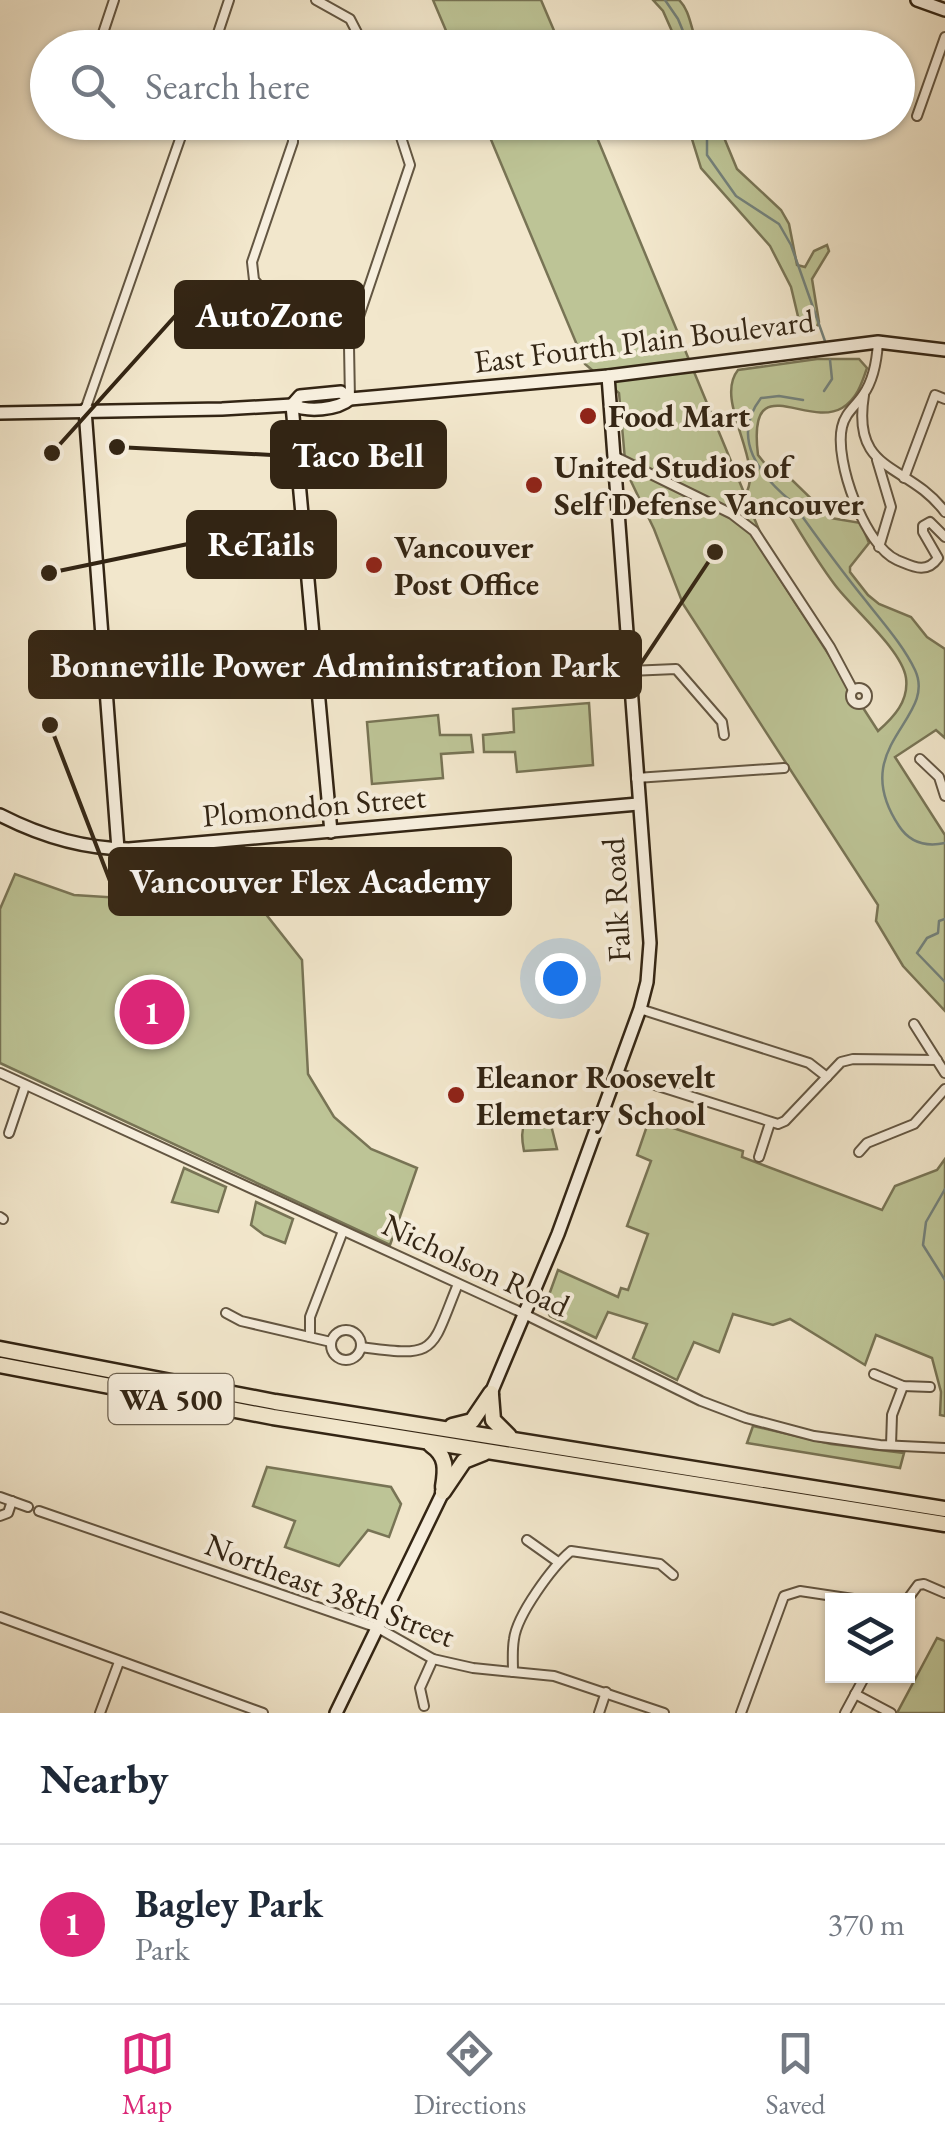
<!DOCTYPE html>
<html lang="en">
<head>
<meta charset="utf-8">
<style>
  :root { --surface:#fff; --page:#f6f6f7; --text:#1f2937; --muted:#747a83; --line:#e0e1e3; --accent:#db2777 }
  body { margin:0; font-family:"EB Garamond",serif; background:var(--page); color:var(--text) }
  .controls { position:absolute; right:30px; bottom:30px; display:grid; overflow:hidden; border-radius:0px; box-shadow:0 2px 8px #0004 }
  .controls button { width:90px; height:90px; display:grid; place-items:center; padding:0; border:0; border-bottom:2px solid var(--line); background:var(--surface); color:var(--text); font:50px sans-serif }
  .you { position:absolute; left:560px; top:978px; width:35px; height:35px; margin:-25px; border:8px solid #fff; border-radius:50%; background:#1a73e8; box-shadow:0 0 0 15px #1a73e833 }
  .badge { display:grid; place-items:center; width:65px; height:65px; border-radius:50%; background:var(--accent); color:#fff; font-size:32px; font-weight:700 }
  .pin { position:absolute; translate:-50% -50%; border:5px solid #fff; box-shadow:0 2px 10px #0006 }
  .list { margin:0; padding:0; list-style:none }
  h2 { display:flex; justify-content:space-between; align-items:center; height:130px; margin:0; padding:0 40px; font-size:42px }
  h2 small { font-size:32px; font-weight:400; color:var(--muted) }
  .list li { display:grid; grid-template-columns:65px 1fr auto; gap:30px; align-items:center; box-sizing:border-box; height:160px; padding:0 40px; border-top:2px solid var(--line) }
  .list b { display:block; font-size:38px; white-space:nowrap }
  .list p { margin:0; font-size:32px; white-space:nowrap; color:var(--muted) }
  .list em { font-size:32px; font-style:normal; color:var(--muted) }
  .icon { flex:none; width:55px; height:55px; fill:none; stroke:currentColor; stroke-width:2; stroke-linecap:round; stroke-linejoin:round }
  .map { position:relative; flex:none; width:945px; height:1713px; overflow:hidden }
  .search { position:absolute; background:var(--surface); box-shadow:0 2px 8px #0004; left:30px; right:30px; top:30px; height:110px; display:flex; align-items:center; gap:25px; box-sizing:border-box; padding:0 35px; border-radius:55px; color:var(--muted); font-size:38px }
  .sheet { height:290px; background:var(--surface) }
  nav { display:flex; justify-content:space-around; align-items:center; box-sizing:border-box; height:140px; border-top:2px solid var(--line); background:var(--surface); font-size:28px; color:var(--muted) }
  nav a { display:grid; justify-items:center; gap:5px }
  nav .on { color:var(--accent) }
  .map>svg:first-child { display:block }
  .green { fill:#bdc496; stroke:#787455; stroke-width:2.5; fill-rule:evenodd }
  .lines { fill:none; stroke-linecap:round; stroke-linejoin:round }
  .stream { stroke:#73817b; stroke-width:2.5 }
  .street-casing { stroke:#635642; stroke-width:12 }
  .secondary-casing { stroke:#332514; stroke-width:16 }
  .highway-casing { stroke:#332514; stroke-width:19 }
  .street { stroke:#f7efde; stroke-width:8 }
  .secondary { stroke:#f7efde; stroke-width:11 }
  .highway { stroke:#f2e7cc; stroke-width:14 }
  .poi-dot { fill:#8f2418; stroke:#f7efde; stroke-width:4 }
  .labels { text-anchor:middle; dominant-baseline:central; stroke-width:8; stroke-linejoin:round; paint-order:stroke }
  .shield { fill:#f7efde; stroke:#6e6251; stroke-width:2.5 }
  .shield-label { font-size:30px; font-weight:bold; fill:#332514 }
  .street-label { font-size:32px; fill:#332514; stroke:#f7efde }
  .poi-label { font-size:32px; font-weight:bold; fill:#332514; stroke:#f7efde; text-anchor:start }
  .leader { fill:none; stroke:#332514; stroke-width:4 }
  .callout-dot { fill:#332514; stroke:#f7efde; stroke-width:4 }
  .callout { fill:#332514; stroke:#332514; stroke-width:4 }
  .callout-label { font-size:35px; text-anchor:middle; font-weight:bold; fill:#fff }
</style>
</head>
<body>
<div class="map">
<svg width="945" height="1713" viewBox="0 0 945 1713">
  <rect width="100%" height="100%" fill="#f2e7cc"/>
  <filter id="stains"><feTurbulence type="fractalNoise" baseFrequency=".002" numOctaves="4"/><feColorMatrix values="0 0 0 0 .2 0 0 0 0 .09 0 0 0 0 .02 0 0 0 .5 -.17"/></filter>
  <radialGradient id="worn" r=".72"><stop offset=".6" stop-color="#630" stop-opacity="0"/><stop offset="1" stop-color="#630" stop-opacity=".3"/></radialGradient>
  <!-- green -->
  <g class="green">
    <path d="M433,0H541L561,47H453Z"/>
    <path d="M653,0H679C691,11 691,33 699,47H679L663,11Z"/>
    <path d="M484,123H591L745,495C766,463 713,401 738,370L817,359H859L867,368C862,383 857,399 842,408C806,429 747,366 758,455L766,465L789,477L831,518L861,523L869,543L850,567V572L868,595L879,604L911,617L927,637L945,649V738L936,730L895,757L945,835V1011L903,966L876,921L878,905L683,604L654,529L626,471L619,393L585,364ZM771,503L784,506C800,532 816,560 835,585C853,609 902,650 906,678C909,701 894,717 878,731L778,576L750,508Z"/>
    <path d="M687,123H718L737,169L781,210L789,224L797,265L805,267L814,251L827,245L829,251L812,279L819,322L816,329H801L791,287L770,246L701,168Z"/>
    <path d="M589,703L593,765L517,772L515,752H484L483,735L514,732L513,709Z"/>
    <path d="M438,715L440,735H471L473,752L441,754L443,778L372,784L367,722Z"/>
    <path d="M244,844L243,879L246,889L302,960L308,1074L334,1117L371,1149L417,1168L390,1245L0,1063V909L15,874L74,895L153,900L150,854Z"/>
    <path d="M548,1113L557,1149L524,1151C519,1127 523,1115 548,1113Z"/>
    <path d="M649,1120L743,1151L742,1157L882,1210L895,1186L937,1170L945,1159V1416L940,1415L941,1392L932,1358L876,1335L865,1365L790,1319L773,1325L733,1314L719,1352L694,1342L677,1380L633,1358L647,1324L608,1312L596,1338L550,1316L545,1306L558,1270L618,1297L621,1288L628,1290L648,1234L627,1226L651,1161L637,1155Z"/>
    <path d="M184,1168L226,1187L218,1212L172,1202Z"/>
    <path d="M256,1202L293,1219L285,1243L264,1235L251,1225Z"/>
    <path d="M753,1426L831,1444L904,1453L900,1468L747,1443Z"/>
    <path d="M267,1467L391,1487L401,1504L389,1537L368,1530L339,1566L285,1547L295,1521L253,1506Z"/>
    <path d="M937,1638L945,1641V1713H897Z"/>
  </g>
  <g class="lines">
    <!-- stream -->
    <g class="stream">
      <path d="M665,0L678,19L690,48"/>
      <path d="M707,122V155L736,196L779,224L791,245L826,344"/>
      <path d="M824,391L832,379L830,360"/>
      <path d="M803,400L779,396L761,398C730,438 760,476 792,502C816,536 840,569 866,601C883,623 903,645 915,670C938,719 846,746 899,826C910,843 926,847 945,843"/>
      <path d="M945,919L939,921L938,933L927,938L917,953L945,982"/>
      <path d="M945,1189L926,1222L923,1245L945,1280"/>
    </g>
    <defs>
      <g id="street">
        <path d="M316,0L350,19L365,48"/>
        <path d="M98,48L114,0"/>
        <path d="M213,48L229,0"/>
        <path d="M917,116L945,37"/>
        <path d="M162,122L183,130"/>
        <path d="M293,122V142L252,262L254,280L262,289L356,323"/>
        <path d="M878,342C877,359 873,381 863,395C855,407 845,413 842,427C834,461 865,546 897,560C912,566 926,575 938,558L923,532V526L930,522L945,537"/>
        <path d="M864,395C851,475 908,462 945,512"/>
        <path d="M350,399L349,346L410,165L396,122"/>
        <path d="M85,410L186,122"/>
        <path d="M614,456L732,514L754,531L830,647L853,690"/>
        <path d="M877,460L891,507L879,547"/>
        <path d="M904,478L935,395L945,399"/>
        <path d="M629,671L676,669L722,722L724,735"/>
        <circle cx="859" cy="696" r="8"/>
        <path d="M211,690L627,653"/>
        <path d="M920,759L939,777L945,796"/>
        <path d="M636,778L784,768"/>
        <path d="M640,1009L809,1063L827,1077"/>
        <path d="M914,1024L945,1073"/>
        <path d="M0,1073L516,1310L701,1401L746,1418L814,1436L880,1445L945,1448"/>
        <path d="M617,1073L778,1124L785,1121L841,1062L853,1059L937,1060"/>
        <path d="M9,1133L25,1086"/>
        <path d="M859,1152L867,1143L914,1124L945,1089"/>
        <path d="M759,1157L770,1123"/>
        <path d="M0,1217L3,1219"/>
        <path d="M226,1313L241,1321L331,1342"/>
        <circle cx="346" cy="1345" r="15"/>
        <path d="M310,1337V1317L343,1231"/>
        <path d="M361,1347C439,1358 430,1352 458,1284"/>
        <path d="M874,1374L903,1386L930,1387"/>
        <path d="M891,1445L892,1415L903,1386"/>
        <path d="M0,1497L28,1507"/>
        <path d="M39,1511L378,1628L433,1659L473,1668L554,1676L664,1713"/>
        <path d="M0,1516L8,1513L12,1501"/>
        <path d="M527,1540L558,1562"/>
        <path d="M907,1600L918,1585L924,1584L945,1593"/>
        <path d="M0,1617L263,1713"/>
        <path d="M513,1672C513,1661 512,1650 514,1639C517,1615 552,1567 571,1551L660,1564L673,1575"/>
        <path d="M855,1694L891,1713"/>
        <path d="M424,1706L420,1688L433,1659"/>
        <path d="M100,1713L119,1662"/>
        <path d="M599,1713L606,1692"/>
        <path d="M741,1713L784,1596L800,1591L860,1600"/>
        <path d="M845,1713L865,1676"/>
      </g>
      <g id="secondary">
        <path d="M917,0L945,10"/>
        <path d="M292,405L331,832"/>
        <path d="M292,405L300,396L341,392L350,399"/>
        <path d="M85,410L118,849"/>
        <path d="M0,413L222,409L292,405C308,412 337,410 350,399L608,376L878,342L945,350"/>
        <path d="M0,815C41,836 82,849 129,849L638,804"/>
        <path d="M491,1393L558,1234L640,1009L647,982L650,943L608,376"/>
        <path d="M336,1713L443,1492"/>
      </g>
      <g id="highway">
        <path d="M0,1349L275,1402L945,1509"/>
        <path d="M0,1365L273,1417L945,1524"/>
        <path d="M491,1395L493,1420L509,1436"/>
        <path d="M452,1426L472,1421L491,1393"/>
        <path d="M431,1445C447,1456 446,1469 443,1487"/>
        <path d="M443,1492L464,1461L484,1453"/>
      </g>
    </defs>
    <!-- street casing -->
    <use href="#street" class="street-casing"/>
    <!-- secondary casing -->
    <use href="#secondary" class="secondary-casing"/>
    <!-- highway casing -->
    <use href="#highway" class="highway-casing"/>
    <!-- street -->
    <use href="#street" class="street"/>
    <!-- secondary -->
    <use href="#secondary" class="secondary"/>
    <!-- highway -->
    <use href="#highway" class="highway"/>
  </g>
  <!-- markers -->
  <g class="poi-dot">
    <circle cx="588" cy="416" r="10"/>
    <circle cx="534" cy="485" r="10"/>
    <circle cx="374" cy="565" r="10"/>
    <circle cx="456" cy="1095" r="10"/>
  </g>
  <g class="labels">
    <!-- shield labels -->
    <rect class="shield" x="108.5" y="1374" width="125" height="50" rx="8"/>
    <g class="shield-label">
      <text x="171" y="1399">WA 500</text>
    </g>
    <!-- street labels -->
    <g class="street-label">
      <text transform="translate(644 341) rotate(-7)">East Fourth Plain Boulevard</text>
      <text transform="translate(314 806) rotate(-5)">Plomondon Street</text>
      <text transform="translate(616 900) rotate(-93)">Falk Road</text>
      <text transform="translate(476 1265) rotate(25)">Nicholson Road</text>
      <text transform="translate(330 1590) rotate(21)">Northeast 38th Street</text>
    </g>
    <!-- poi labels -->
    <g class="poi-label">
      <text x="608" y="416">Food Mart</text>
      <text x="554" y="467">United Studios of<tspan x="554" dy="37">Self Defense Vancouver</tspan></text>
      <text x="394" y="547">Vancouver<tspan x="394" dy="37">Post Office</tspan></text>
      <text x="476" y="1077">Eleanor Roosevelt<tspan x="476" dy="37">Elemetary School</tspan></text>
    </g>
  </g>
  <!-- callouts -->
  <path class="leader" d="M52 453L176 315M117 447L272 455M49 573L188 544M715 552L640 665M50 725L110 881"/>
  <g class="callout-dot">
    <circle cx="52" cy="453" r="10"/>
    <circle cx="117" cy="447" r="10"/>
    <circle cx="49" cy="573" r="10"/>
    <circle cx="715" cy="552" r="10"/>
    <circle cx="50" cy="725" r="10"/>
  </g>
  <g class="callout">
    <rect x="176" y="282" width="187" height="65" rx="10"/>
    <rect x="272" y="422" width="173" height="65" rx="10"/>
    <rect x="188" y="512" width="147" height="65" rx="10"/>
    <rect x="30" y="632" width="610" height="65" rx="10"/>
    <rect x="110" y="849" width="400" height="65" rx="10"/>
  </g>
  <g class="callout-label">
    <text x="269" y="327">AutoZone</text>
    <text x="358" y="467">Taco Bell</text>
    <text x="261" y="556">ReTails</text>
    <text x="335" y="677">Bonneville Power Administration Park</text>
    <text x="310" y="893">Vancouver Flex Academy</text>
  </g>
  <rect width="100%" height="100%" filter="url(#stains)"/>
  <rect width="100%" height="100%" fill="url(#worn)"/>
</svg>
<div class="controls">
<button><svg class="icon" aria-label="layers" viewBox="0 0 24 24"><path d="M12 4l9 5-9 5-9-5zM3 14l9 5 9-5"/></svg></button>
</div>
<div class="you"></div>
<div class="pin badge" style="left:152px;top:1012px">1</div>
<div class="search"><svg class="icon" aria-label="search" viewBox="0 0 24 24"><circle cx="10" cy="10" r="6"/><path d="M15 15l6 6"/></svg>Search here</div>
</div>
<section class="sheet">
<h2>Nearby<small></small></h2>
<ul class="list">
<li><span class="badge">1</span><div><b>Bagley Park</b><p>Park</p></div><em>370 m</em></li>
</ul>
</section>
<nav>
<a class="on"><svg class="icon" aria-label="map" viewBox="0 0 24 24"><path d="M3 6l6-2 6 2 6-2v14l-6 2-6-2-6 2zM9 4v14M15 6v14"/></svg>Map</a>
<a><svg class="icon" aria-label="directions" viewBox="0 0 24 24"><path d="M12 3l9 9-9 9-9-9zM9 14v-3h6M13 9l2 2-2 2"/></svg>Directions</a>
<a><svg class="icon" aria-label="saved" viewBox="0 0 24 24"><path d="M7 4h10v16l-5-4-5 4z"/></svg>Saved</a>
</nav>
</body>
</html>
